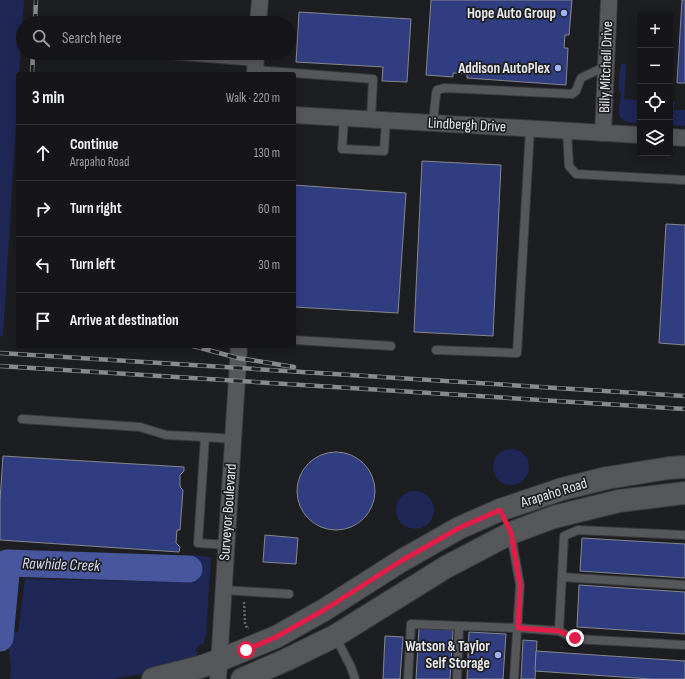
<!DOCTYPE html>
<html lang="en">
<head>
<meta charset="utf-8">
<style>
  :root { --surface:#16161a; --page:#1f1f23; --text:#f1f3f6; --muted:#9e9fa2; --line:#353539 }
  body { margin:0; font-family:"Sofia Sans Condensed",sans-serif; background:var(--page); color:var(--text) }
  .controls { position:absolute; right:12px; top:12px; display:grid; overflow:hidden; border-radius:4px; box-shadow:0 2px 10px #0003 }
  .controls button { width:36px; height:36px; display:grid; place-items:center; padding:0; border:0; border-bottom:1px solid var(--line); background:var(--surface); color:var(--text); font:20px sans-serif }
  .stop { position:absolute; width:12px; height:12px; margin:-9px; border:3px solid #e11d48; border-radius:50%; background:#fff }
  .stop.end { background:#e11d48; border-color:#fff; box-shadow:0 1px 4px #0008 }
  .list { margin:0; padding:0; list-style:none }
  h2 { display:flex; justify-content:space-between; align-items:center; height:52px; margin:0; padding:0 16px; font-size:17px }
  h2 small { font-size:13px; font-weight:400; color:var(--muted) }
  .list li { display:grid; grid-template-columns:26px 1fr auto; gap:12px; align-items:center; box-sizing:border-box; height:56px; padding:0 16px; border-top:1px solid var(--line) }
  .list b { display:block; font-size:15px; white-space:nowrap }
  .list p { margin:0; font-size:13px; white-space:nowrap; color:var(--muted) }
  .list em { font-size:13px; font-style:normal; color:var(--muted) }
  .icon { flex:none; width:22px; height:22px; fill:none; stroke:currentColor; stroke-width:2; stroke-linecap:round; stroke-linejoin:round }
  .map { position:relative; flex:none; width:685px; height:679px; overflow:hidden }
  .search { position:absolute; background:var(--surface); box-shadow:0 2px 10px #0003; left:16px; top:16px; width:280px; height:44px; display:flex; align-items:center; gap:10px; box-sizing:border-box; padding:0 14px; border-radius:22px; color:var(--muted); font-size:15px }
  .panel { position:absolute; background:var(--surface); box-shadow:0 2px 10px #0003; left:16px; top:72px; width:280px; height:276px; border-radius:4px }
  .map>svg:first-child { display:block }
  .green { fill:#1f2756 }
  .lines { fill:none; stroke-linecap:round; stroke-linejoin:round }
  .river { stroke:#47569d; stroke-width:27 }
  .building { fill:#313d81; stroke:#86888c }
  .lane-casing { stroke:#393a3c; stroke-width:10 }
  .street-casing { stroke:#393a3c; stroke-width:18 }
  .secondary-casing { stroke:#393a3c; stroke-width:24 }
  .path { stroke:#696a6e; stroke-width:2.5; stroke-dasharray:2 2; stroke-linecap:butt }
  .lane { stroke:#56575b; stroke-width:8 }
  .street { stroke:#56575b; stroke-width:16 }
  .secondary { stroke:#56575b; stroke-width:22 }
  .rail-casing { stroke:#898a8d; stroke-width:4.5 }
  .rail { stroke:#1d1e22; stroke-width:3; stroke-dasharray:9; stroke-linecap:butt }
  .route { stroke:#e11d48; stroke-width:5 }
  .poi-dot { fill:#a0b3fd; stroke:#1d1e22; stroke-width:1.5 }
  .labels { text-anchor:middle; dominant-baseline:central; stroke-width:3.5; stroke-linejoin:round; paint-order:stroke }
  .poi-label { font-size:15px; font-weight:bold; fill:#e9e9ec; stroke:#1d1e22; text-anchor:end }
  .street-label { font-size:15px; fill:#e9e9ec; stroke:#1d1e22 }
  .water-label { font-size:16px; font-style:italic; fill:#d6dcf1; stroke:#1d1e22 }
</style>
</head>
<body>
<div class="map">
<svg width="685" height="679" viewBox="0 0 685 679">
  <rect width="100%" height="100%" fill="#1d1e22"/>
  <!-- green -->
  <g class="green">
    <path d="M0,0H24L19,74H18V90L3,336H0Z"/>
    <path d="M621,64H626L624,99L640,100V123C630,123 616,121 619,108C619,103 621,100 621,95C620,90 620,94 619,89C618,81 620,72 621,64Z"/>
    <path d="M670,102H675L674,110H685V126L670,125Z"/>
    <circle cx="511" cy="467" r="18"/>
    <circle cx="415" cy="510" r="19"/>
    <path d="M192,555L211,557L206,634L203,645L200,644L195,650L198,653L194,658L147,673L112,679H10L11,669L9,651L13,633L18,632L25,579L190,582Z"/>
  </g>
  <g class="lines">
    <!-- river -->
    <path class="river" d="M0,638L7,563L189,569"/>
  </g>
  <!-- building -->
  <g class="building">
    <path d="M431,0H572L569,35H565L564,48H568L566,85L467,78V74L453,73V77L426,75Z"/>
    <path d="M682,0H685V83H677Z"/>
    <path d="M299,12L411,19L407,82L382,81L383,67L296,62Z"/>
    <path d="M422,161L501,165L493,336L414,332Z"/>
    <path d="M294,185L406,193L398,313L294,307Z"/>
    <path d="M666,224L685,225V345L659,343Z"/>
    <circle cx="336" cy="491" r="39"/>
    <path d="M3,456L184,467V471L180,475V487L183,490L180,530H177L176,543L180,547L179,552L0,540V500Z"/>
    <path d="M265,535L298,538L296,564L263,562Z"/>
    <path d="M582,538L685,544V578L580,571Z"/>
    <path d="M579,585L685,592V634L577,627Z"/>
    <path d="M419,628L453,630L450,679H416Z"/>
    <path d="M469,632L506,634L503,679H467Z"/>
    <path d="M385,636L403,637L400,679H383Z"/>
    <path d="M523,640L537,641L535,679H521Z"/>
    <path d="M536,651L685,661V679H650L535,671Z"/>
  </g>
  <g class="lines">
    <defs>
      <g id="lane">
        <path d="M147,53L256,62"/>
        <path d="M255,70L373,79L371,119"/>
        <path d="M344,118L342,149L384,151L386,120"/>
        <path d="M433,123L436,94L437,90L445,88L572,94L576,91L581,78L606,66"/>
        <path d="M567,131L569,166L576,174L685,180"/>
        <path d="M294,340L391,346"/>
        <path d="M436,350L517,353L530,129"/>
        <path d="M22,419L140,427L166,435L205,437"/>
        <path d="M511,535L520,585L514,679"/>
        <path d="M227,545L198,543L205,437L233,439"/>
        <path d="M562,577L685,585"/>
        <path d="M223,590L289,594"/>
        <path d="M559,631L564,536L578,530L685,535"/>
        <path d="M335,636L351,667L355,679"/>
        <path d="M408,679L411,624L518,628L559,631L575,639L685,645"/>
        <path d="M457,679L459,626"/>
      </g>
      <g id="street">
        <path d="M258,23L260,0"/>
        <path d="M255,74L256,53"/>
        <path d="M294,115L433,123L640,135"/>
        <path d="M603,133L609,0"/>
        <path d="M670,137L685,138"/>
        <path d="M218,679L239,346"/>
      </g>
      <g id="secondary">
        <path d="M153,679L200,667L220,660L276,637L324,610L401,561L459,528L500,510L562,489L607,478L669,468L685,467"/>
        <path d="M242,679L286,660L335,636L446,567L511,533L554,517L619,501L685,493"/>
      </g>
    </defs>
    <!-- lane casing -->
    <use href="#lane" class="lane-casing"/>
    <!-- street casing -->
    <use href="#street" class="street-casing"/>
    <!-- secondary casing -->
    <use href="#secondary" class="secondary-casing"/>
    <!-- path -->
    <path class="path" d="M244,602L245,623L247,628H249"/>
    <!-- lane -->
    <use href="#lane" class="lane"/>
    <!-- street -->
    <use href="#street" class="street"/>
    <!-- secondary -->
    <use href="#secondary" class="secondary"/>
    <defs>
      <g id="rail">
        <path d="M35,23L36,0"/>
        <path d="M32,74L33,53"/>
        <path d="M193,346L238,358L294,367"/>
        <path d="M0,353L685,396"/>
        <path d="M0,366L685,409"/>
      </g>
    </defs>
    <!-- rail casing -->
    <use href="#rail" class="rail-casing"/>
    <!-- rail -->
    <use href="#rail" class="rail"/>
  </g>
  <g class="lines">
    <!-- route -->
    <path class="route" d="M246,650L276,637L324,610L401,561L459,528L500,510L511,533L520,585L518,628L559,631L575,638"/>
  </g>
  <!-- markers -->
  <g class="poi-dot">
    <circle cx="564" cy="13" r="4"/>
    <circle cx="558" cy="68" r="4"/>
    <circle cx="498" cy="655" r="4"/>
  </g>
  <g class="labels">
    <!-- poi labels -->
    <g class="poi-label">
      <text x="556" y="13">Hope Auto Group</text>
      <text x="550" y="68">Addison AutoPlex</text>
      <text x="490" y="646">Watson &amp; Taylor<tspan x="490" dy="17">Self Storage</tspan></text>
    </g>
    <!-- street labels -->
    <g class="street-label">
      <text transform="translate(606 67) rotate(-88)">Billy Mitchell Drive</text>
      <text transform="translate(467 125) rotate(3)">Lindbergh Drive</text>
      <text transform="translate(554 493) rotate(-17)">Arapaho Road</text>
      <text transform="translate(228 512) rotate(-86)">Surveyor Boulevard</text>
    </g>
    <!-- water labels -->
    <g class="water-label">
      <text transform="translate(61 565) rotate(2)">Rawhide Creek</text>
    </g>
  </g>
</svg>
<div class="controls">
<button>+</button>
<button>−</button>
<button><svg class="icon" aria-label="locate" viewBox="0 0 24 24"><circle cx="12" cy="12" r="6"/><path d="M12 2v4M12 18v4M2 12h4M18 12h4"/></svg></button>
<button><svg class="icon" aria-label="layers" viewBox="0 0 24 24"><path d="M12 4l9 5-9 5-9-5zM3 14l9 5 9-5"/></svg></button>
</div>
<div class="stop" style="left:246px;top:650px"></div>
<div class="stop end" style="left:575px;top:638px"></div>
<div class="search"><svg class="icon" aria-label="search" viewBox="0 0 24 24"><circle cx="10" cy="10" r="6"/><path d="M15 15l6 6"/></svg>Search here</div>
<section class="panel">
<h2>3 min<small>Walk · 220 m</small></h2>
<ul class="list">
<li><svg class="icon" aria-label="ahead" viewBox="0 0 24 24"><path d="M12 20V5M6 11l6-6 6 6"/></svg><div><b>Continue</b><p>Arapaho Road</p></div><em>130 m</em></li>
<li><svg class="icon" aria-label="right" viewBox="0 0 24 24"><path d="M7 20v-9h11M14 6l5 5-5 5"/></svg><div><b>Turn right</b></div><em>60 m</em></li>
<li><svg class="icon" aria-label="left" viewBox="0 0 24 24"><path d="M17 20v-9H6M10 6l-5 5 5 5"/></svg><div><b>Turn left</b></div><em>30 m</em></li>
<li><svg class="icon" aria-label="arrive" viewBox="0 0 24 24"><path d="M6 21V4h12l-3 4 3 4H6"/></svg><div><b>Arrive at destination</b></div></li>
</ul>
</section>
</div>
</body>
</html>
